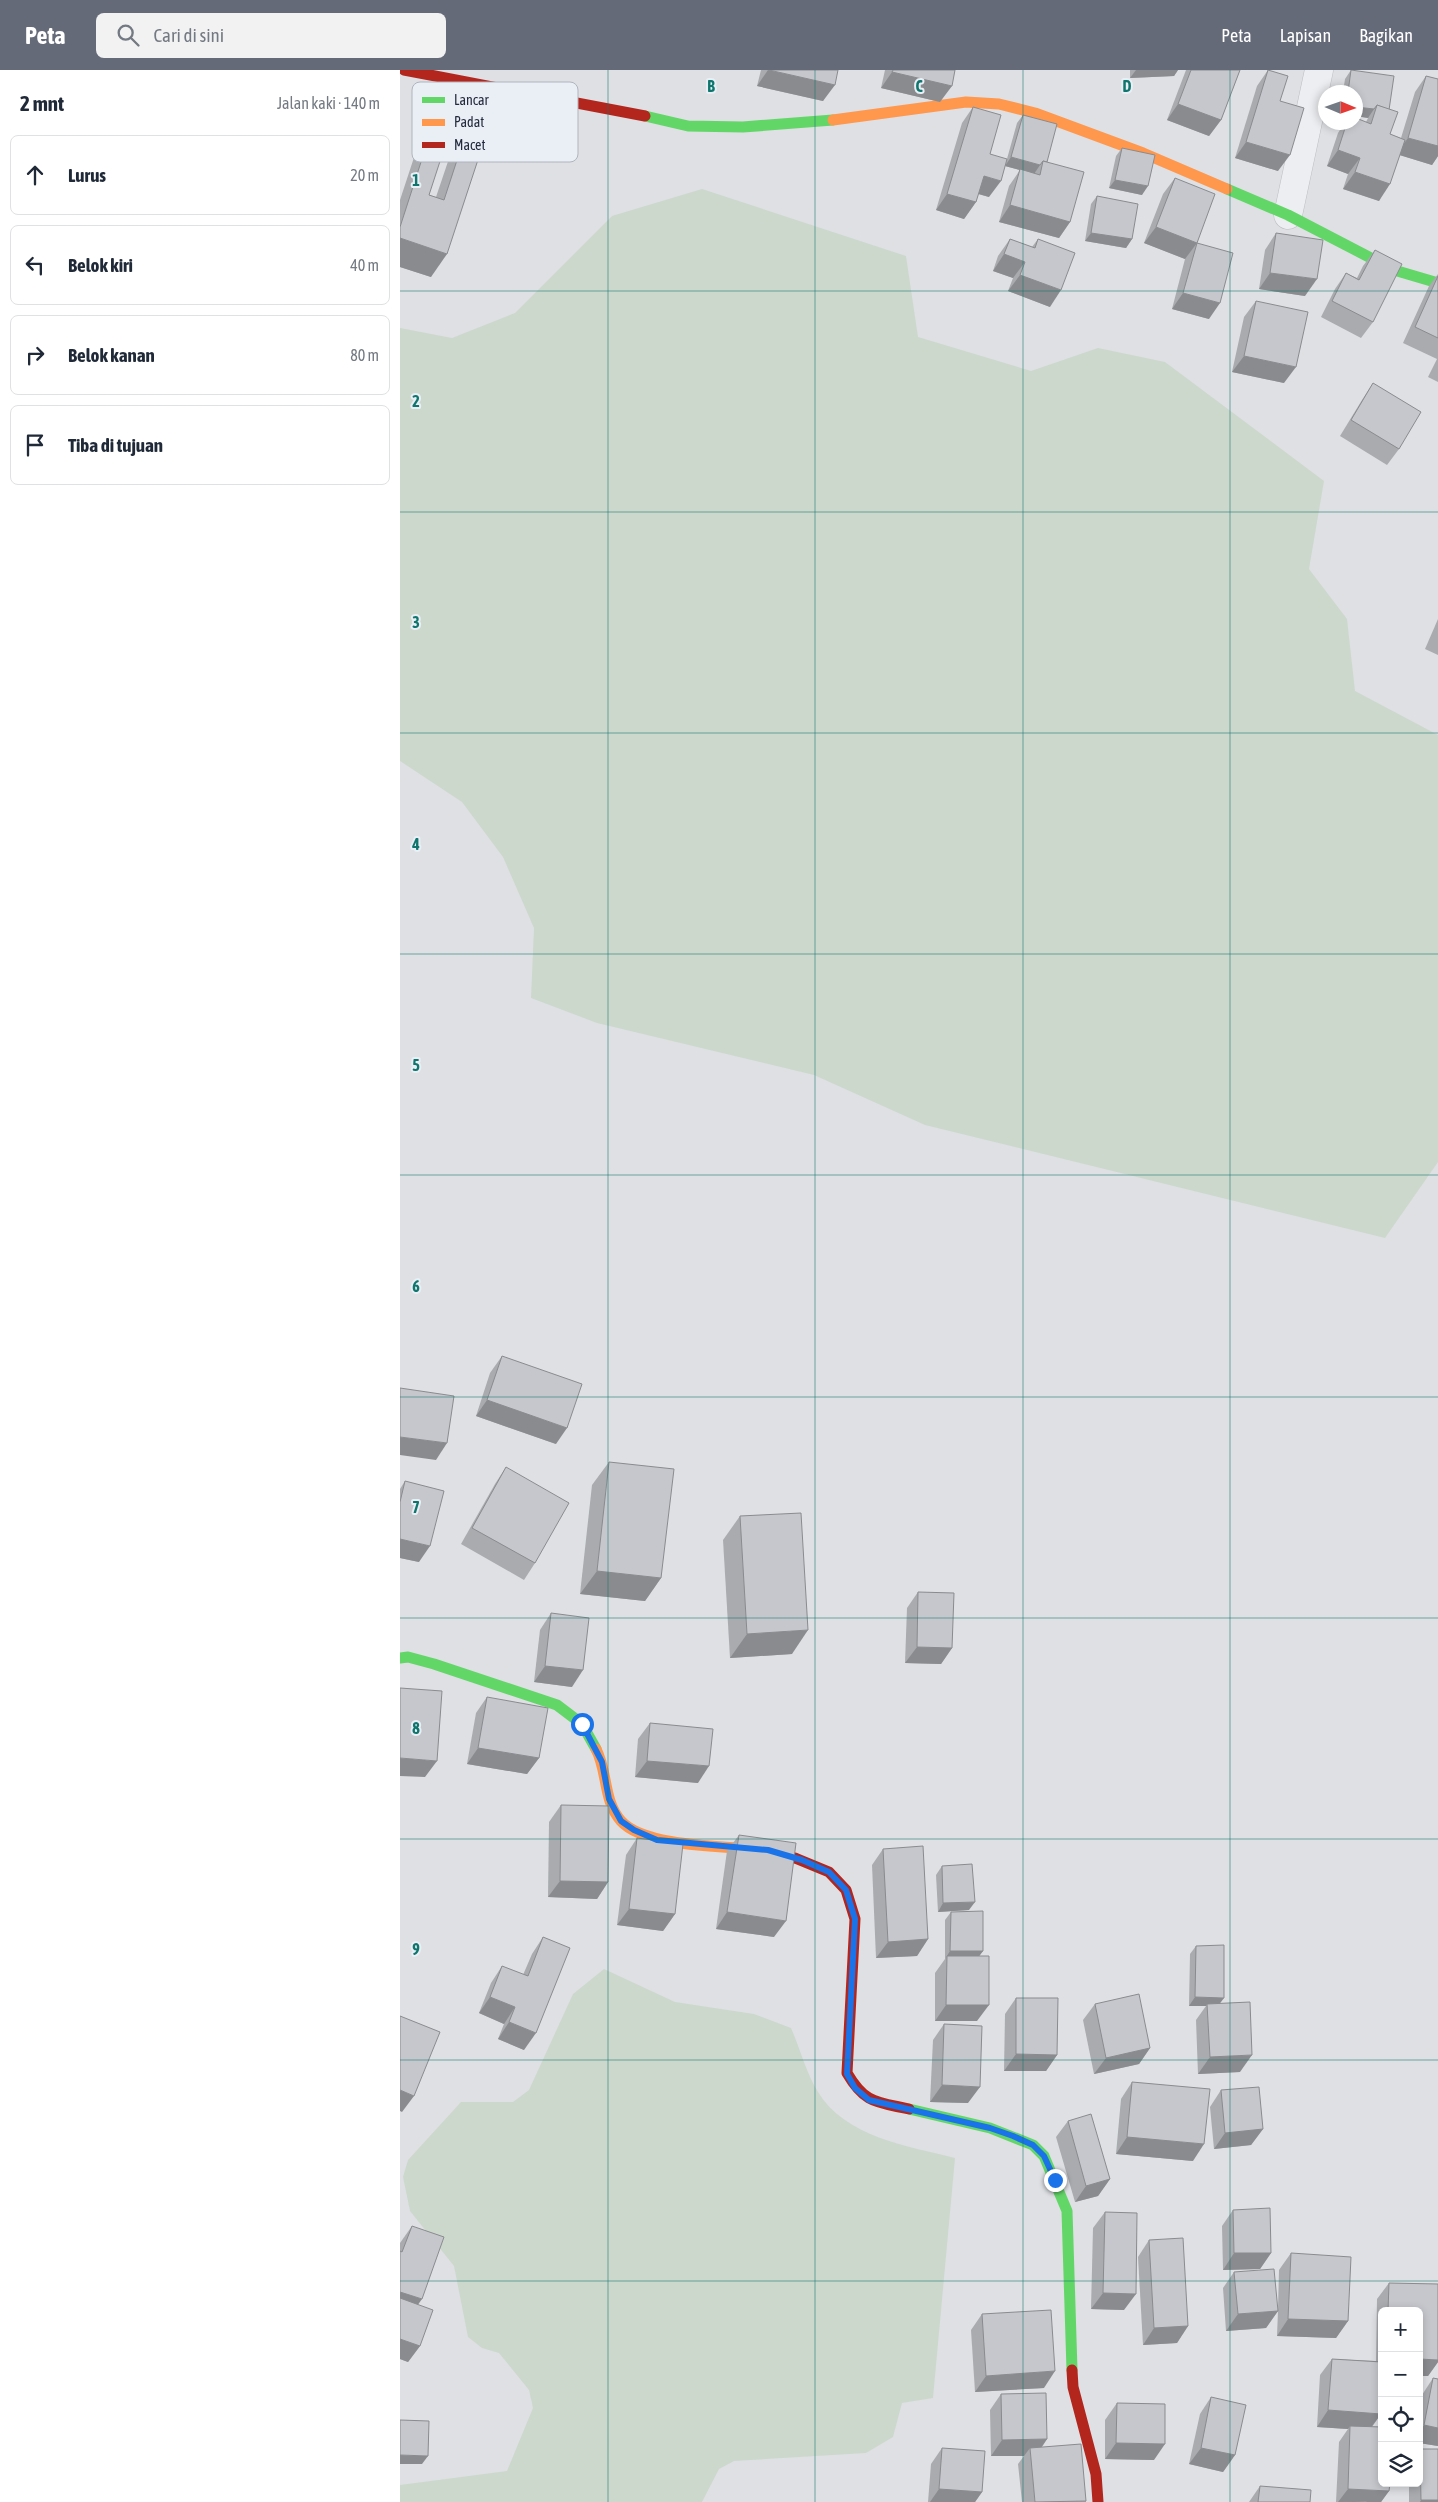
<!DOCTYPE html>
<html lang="id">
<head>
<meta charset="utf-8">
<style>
  :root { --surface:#fff; --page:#f2f2f3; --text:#1f2937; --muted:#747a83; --line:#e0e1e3; --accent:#656a78 }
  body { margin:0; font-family:"Asap Condensed",sans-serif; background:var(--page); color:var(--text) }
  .controls { position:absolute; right:15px; bottom:15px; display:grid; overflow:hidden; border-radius:8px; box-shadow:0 2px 8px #0003 }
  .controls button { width:45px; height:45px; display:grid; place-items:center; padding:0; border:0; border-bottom:1px solid var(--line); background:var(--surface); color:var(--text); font:25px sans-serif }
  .compass { position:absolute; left:918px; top:15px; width:45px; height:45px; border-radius:50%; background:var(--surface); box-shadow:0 2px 8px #0003; rotate:92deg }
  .stop { position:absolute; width:15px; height:15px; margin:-11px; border:4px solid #1a73e8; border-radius:50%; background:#fff }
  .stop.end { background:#1a73e8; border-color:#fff; box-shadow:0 1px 5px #0008 }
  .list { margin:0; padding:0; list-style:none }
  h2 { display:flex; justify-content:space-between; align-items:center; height:65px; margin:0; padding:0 20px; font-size:21px }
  h2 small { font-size:16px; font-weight:400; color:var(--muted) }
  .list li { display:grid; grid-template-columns:32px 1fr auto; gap:15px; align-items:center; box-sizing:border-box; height:80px; margin:0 10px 10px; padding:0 10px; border:1px solid var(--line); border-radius:8px }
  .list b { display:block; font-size:19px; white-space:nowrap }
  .list em { font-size:16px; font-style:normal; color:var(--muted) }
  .icon { flex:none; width:28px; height:28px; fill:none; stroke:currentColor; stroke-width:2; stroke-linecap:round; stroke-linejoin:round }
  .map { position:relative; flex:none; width:1038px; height:2432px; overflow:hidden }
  header { display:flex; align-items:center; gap:30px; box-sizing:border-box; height:70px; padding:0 25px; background:var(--accent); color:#fff }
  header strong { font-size:24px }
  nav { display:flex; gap:28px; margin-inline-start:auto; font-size:18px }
  .search { width:350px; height:45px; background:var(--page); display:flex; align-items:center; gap:12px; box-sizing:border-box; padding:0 18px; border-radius:8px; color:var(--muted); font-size:19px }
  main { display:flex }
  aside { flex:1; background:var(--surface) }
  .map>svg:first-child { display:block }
  .green { fill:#cdd8cd }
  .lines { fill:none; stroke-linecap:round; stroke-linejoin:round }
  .street-casing { stroke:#bbbdc2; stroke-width:29 }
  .street { stroke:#edeef1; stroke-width:28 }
  .fast { stroke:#63d668; stroke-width:11 }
  .slow { stroke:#ff974d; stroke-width:11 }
  .jam { stroke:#b3261e; stroke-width:11 }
  .wall { fill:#a9abaf }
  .shaded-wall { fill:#8a8b8f }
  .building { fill:#c5c7cc; stroke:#8a8b8f }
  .route { stroke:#1a73e8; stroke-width:6 }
  .grid { fill:none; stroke:#0f766e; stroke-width:1; stroke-opacity:0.55 }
  .key { fill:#eaeef5; stroke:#afb4be; stroke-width:1 }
  .key-label { font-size:14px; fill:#242b3e }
  .grid-label { font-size:16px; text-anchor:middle; font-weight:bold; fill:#0f766e; stroke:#eaeef5; stroke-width:4; stroke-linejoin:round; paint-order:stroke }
</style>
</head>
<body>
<header>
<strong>Peta</strong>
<div class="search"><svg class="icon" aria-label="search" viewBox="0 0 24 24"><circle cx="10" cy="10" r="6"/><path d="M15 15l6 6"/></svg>Cari di sini</div>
<nav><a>Peta</a><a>Lapisan</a><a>Bagikan</a></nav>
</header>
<main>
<aside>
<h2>2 mnt<small>Jalan kaki · 140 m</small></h2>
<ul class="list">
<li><svg class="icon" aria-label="ahead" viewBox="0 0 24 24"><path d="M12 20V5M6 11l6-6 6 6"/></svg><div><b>Lurus</b></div><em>20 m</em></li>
<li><svg class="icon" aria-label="left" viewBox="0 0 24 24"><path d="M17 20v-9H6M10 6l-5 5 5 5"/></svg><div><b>Belok kiri</b></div><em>40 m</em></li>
<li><svg class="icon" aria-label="right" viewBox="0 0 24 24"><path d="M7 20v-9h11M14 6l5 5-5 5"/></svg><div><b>Belok kanan</b></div><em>80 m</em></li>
<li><svg class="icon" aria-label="arrive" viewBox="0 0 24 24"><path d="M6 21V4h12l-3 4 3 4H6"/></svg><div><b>Tiba di tujuan</b></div></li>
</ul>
</aside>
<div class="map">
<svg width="1038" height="2432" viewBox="0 0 1038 2432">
  <rect width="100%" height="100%" fill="#dee0e4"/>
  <!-- green -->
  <g class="green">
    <path d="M302,119L506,186L518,267L631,301L698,278L765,292L924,411L909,499L947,549L955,621L1038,665V1092L985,1168L525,1055L414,1005L197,953L131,928L134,858L103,787L62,732L0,691V258L52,268L115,243L212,146Z"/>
    <path d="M204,1899L275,1932L354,1944L391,1958C400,1978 406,2003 418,2022C445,2067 508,2076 555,2088L533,2328L502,2333L493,2367L466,2383L334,2391L319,2399L302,2432H0V2415L107,2401L133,2338L129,2320L99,2283L82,2278L68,2267L54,2196L10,2141L3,2107L8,2090L61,2032H113L129,2020L173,1924Z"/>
  </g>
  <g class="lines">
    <defs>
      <path id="street" d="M888,145L919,0"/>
    </defs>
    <!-- street casing -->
    <use href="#street" class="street-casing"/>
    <!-- street -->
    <use href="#street" class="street"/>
    <!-- fast -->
    <g class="fast">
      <path d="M245,46L288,56L343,57L433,50"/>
      <path d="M827,119L888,145L994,200L1038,213"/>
      <path d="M0,1588L8,1587L34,1594L157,1635L182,1654L196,1679"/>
      <path d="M509,2039L590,2058L633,2075L644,2086L667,2141L672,2300"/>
    </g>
    <!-- slow -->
    <g class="slow">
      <path d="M433,50L566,32L599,34L635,43L743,83L827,119"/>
      <path d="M196,1679C208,1702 203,1731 221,1751C245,1778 329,1776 365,1780C375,1781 385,1785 395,1788"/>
    </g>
    <!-- jam -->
    <g class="jam">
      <path d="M4,0L245,46"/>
      <path d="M395,1788L429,1802L446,1820L455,1849L447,2003C465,2034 477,2032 509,2039"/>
      <path d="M672,2300L673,2317L696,2404L698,2432"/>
    </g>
  </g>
  <!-- wall -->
  <g class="wall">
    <path d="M361,0H438L423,31L357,16Z"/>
    <path d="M485,0H555L540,32L481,18Z"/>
    <path d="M730,0H778L774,6L730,8Z"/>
    <path d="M786,0H840L821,50L809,66L767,50Z"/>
    <path d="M868,0L878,101L835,88L857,16Z"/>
    <path d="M951,0L989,40L990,64L1001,68L1015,22L1026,6L1038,9V86L1032,95L1000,85L979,131L943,119L948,104L927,96L938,63L945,52H966L968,48L956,46V22H943L945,9Z"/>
    <path d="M43,24L29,125L36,127L59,59L75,35L31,207L0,197V130L27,48Z"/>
    <path d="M573,37L590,84L589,127L578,124L576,132L564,149L536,140L562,53Z"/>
    <path d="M623,45L647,92L670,152L659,168L599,152L609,116L620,100L605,96L617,53Z"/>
    <path d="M722,78L742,125L709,118L716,86Z"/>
    <path d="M775,108L797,173L809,249L772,239L785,189L744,173L763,124Z"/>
    <path d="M697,126L732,169L726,178L685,171L691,134Z"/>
    <path d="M876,163L905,226L859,219L865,180Z"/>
    <path d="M610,169L632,177L638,169L650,237L608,221L613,208L593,201L598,186Z"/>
    <path d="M975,180L973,252L961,268L921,247L935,219L946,203L957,208L963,196Z"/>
    <path d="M1038,204V312L1028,307L1037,289L1003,273L1029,216Z"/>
    <path d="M856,231L884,313L832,302L844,247Z"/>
    <path d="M973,313L999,379L987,395L940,366L962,330Z"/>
    <path d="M1038,549V585L1025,579Z"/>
    <path d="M102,1286L156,1374L76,1346L90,1303Z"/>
    <path d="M209,1392L261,1508L245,1531L180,1524L192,1415Z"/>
    <path d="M106,1397L135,1493L124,1510L61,1474L95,1414Z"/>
    <path d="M5,1411L19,1492L0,1488V1419Z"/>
    <path d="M340,1446L392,1584L330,1588L323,1470Z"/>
    <path d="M518,1522L552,1578L541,1594L505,1593L507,1538Z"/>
    <path d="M151,1543L172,1617L134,1612L140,1560Z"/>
    <path d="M87,1627L139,1688L127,1704L67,1694L76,1643Z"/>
    <path d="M250,1653L298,1713L235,1707L238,1669Z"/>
    <path d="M161,1735L208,1812L197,1829L148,1827L149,1752Z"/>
    <path d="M339,1765L374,1867L316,1859L327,1781Z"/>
    <path d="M237,1768L275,1844L263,1861L217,1855L226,1785Z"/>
    <path d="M483,1779L528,1869L517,1886L476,1888L472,1795Z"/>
    <path d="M542,1796L569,1840L538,1842L536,1805Z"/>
    <path d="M551,1842L583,1881L579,1886L577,1951H535V1903L545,1889V1850Z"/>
    <path d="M143,1867L124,1980L98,1969L104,1954L79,1943L91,1913L102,1896L123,1905L132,1884Z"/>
    <path d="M796,1876L820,1933L840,2002L798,2004L796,1950L806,1936H789L790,1884Z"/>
    <path d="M616,1928L657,1985L646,2001H604L605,1944Z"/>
    <path d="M695,1934L750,1978L739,1994L694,2004L683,1950Z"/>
    <path d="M544,1954L568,2033L530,2032L533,1970Z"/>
    <path d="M732,2012L793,2091L716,2084L721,2029Z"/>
    <path d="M821,2020L863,2059L851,2075L814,2079L810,2037Z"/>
    <path d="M668,2051L710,2109L698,2126L675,2132L656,2067Z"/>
    <path d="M833,2140L871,2183L860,2199L823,2200L822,2156Z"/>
    <path d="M705,2142L724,2240L691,2239L693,2158Z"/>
    <path d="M12,2156L18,2235L20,2276L8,2292L0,2289V2173Z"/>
    <path d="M749,2170L788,2256L777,2273L743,2275L738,2187Z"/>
    <path d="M891,2183L948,2251L936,2268L877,2266L878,2241L866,2258L826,2261L823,2218L834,2202L878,2240L879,2200Z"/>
    <path d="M989,2213L1038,2214V2292L1028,2306L1019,2241H982V2326L981,2344L972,2357L989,2421L981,2432H936L939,2372L948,2359L917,2357L920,2305L932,2289L976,2291L977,2229Z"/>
    <path d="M582,2244L644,2318L575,2322L571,2260Z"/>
    <path d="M1033,2308L1038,2309V2376L1019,2373V2336L1022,2325Z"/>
    <path d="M601,2324L647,2369L642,2377L686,2431V2432H622L618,2394L624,2386H591L590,2340Z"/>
    <path d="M811,2327L835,2385L823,2402L789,2394L800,2344Z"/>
    <path d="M717,2333L754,2390L705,2389V2350Z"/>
    <path d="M542,2378L582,2422L575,2432H528L531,2394Z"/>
    <path d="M1020,2379L1038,2432H1009V2413H1019V2380Z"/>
    <path d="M860,2416L910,2432H849Z"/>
  </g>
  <!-- shaded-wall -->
  <g class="shaded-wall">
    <path d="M368,0L435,15L423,31L357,16Z"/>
    <path d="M736,0H778L774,6L730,8Z"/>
    <path d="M492,2L552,16L540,32L481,18Z"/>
    <path d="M778,34L821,50L809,66L767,50Z"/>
    <path d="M956,37L974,39L968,48L956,46Z"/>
    <path d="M1008,68L1038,76V86L1032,95L996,84Z"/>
    <path d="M846,72L890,85L878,101L835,88Z"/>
    <path d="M938,80L960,88L948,104L927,96Z"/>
    <path d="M611,87L640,95L634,104L605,96Z"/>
    <path d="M955,102L990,114L979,131L943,119Z"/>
    <path d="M584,106L601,111L589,127L572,122Z"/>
    <path d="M715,110L748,116L742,125L709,118Z"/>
    <path d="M547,124L576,132L564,149L536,140Z"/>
    <path d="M610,135L670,152L659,168L599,152Z"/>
    <path d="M756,157L797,173L785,189L744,173Z"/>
    <path d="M691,163L732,169L726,178L685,171Z"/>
    <path d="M0,168L47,184L31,207L0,197Z"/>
    <path d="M604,184L625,192L613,208L593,201Z"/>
    <path d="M870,203L917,209L905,226L859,219Z"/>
    <path d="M620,205L661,220L650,237L608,221Z"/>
    <path d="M783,223L820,233L809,249L772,239Z"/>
    <path d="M844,286L896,297L884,313L832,302Z"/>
    <path d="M87,1330L167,1358L156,1374L76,1346Z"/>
    <path d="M0,1367L47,1373L36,1390L0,1385Z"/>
    <path d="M0,1469L30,1476L19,1492L0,1488Z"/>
    <path d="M197,1501L261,1508L245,1531L180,1524Z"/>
    <path d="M408,1560L392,1584L330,1588L347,1564Z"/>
    <path d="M517,1577L552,1578L541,1594L505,1593Z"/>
    <path d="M145,1596L183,1600L172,1617L134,1612Z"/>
    <path d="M78,1678L139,1688L127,1704L67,1694Z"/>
    <path d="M0,1688L37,1691L25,1707L0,1706Z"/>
    <path d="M247,1691L309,1696L298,1713L235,1707Z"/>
    <path d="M160,1811L208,1812L197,1829L148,1827Z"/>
    <path d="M575,1832L569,1840L538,1842L543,1833Z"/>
    <path d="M229,1839L275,1844L263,1861L217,1855Z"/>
    <path d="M327,1842L386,1851L374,1867L316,1859Z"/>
    <path d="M528,1869L517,1886L476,1888L488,1872Z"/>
    <path d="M550,1881H583L577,1889L547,1886L545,1889Z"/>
    <path d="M90,1927L115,1937L104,1954L79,1943Z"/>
    <path d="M795,1927L824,1928L818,1936L807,1934L806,1936H789Z"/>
    <path d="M546,1935H589L577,1951H535Z"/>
    <path d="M109,1952L136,1963L124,1980L98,1969Z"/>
    <path d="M750,1978L739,1994L694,2004L706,1988Z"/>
    <path d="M616,1984L657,1985L646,2001H604Z"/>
    <path d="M852,1985L840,2002L798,2004L810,1987Z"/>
    <path d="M542,2015L580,2017L568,2033L530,2032Z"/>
    <path d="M0,2020L14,2026L2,2042L0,2041Z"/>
    <path d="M863,2059L851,2075L814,2079L825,2063Z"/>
    <path d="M727,2067L804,2074L793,2091L716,2084Z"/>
    <path d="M710,2109L698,2126L675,2132L686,2116Z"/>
    <path d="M834,2183H871L860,2199L823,2200Z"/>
    <path d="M0,2222L22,2229L10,2246L0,2242Z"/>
    <path d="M703,2223L736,2224L724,2240L691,2239Z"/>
    <path d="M878,2241L866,2258L826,2261L838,2244Z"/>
    <path d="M888,2249L948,2251L936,2268L877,2266Z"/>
    <path d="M788,2256L777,2273L743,2275L754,2258Z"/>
    <path d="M0,2269L20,2276L8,2292L0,2289Z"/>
    <path d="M1019,2289L1038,2290V2292L1028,2306H1019Z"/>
    <path d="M655,2301L644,2318L575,2322L586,2306Z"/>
    <path d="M928,2340L981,2344L969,2360L950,2356L948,2359L917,2357Z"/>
    <path d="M1024,2355L1038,2358V2376L1019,2373V2362Z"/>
    <path d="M647,2369L636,2385L630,2378L624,2386H591L602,2370Z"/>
    <path d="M716,2373L765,2374L754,2390L705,2389Z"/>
    <path d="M801,2378L835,2385L823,2402L789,2394Z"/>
    <path d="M0,2385L28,2386L22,2394H0Z"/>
    <path d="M539,2419L582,2422L575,2432H530Z"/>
    <path d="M948,2419L989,2421L981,2432H938Z"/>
    <path d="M1021,2430H1038V2432H1020Z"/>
  </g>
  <!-- building -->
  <g class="building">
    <path d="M369,0H438L435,15Z"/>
    <path d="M493,0H555L552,16L492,2Z"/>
    <path d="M791,0H840L821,50L778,34Z"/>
    <path d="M868,0L888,6L880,31L904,38L890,85L846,72Z"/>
    <path d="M951,0L994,6L989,40L977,35L974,39L956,37V22H948Z"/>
    <path d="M1026,6L1038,9V76L1008,68Z"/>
    <path d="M43,24L60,30L29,125L44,130L75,35L94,41L47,184L0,168V157Z"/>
    <path d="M977,35L998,42L990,64L1005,70L990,114L955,102L960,88L938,80L947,52H956V48L971,54Z"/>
    <path d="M573,37L601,45L590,84L607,89L601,111L584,106L576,132L547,124Z"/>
    <path d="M623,45L657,54L647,92L643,91L640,95L611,87Z"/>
    <path d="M722,78L755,85L748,116L715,110Z"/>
    <path d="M643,91L684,102L670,152L610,135L620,99L640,105Z"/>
    <path d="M775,108L815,124L797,173L756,157Z"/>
    <path d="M697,126L738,134L732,169L691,163Z"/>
    <path d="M876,163L923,170L917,209L870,203Z"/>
    <path d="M610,169L635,178L638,169L675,183L661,220L620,205L625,192L604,184Z"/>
    <path d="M797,173L833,183L820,233L783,223Z"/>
    <path d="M975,180L1002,194L973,252L932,231L946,203L959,210Z"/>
    <path d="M1038,206V268L1015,257Z"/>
    <path d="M856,231L908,242L896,297L844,286Z"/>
    <path d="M973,313L1021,342L999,379L951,350Z"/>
    <path d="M102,1286L182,1314L167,1358L87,1330Z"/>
    <path d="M0,1318L54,1326L47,1373L0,1367Z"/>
    <path d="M209,1392L274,1399L261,1508L197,1501Z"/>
    <path d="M106,1397L169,1433L135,1493L72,1458Z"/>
    <path d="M5,1411L44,1421L30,1476L0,1469V1432Z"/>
    <path d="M401,1443L408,1560L347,1564L340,1446Z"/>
    <path d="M518,1522L554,1523L552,1578L517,1577Z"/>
    <path d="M151,1543L189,1548L183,1600L145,1596Z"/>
    <path d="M0,1618L42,1621L37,1691L0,1688Z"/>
    <path d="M87,1627L148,1638L139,1688L78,1678Z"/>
    <path d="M250,1653L313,1659L309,1696L247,1691Z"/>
    <path d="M161,1735L209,1736L208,1812L160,1811Z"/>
    <path d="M339,1765L396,1773L386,1851L327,1842Z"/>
    <path d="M237,1768L283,1774L275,1844L229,1839Z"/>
    <path d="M523,1776L528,1869L488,1872L483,1779Z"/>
    <path d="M572,1794L575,1832L543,1833L542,1796Z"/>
    <path d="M583,1841V1881H550L551,1842Z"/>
    <path d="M143,1867L170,1878L136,1963L109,1952L115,1937L90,1927L102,1896L128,1906Z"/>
    <path d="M824,1875V1928L795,1927L796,1876Z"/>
    <path d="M547,1886H589V1935H546Z"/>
    <path d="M739,1924L750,1978L706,1988L695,1934Z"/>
    <path d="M616,1928H658L657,1985L616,1984Z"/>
    <path d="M850,1932L852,1985L810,1987L807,1934Z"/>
    <path d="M0,1946L40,1962L14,2026L0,2020Z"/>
    <path d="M544,1954L582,1956L580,2017L542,2015Z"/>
    <path d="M732,2012L810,2019L804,2074L727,2067Z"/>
    <path d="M859,2017L863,2059L825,2063L821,2020Z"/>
    <path d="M691,2044L710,2109L686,2116L668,2051Z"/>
    <path d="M870,2138L871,2183H834L833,2140Z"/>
    <path d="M705,2142L737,2143L736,2224L703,2223Z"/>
    <path d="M12,2156L44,2167L22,2229L0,2222V2181L2,2182Z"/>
    <path d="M783,2168L788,2256L754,2258L749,2170Z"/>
    <path d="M891,2183L951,2187L948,2251L888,2249Z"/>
    <path d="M874,2199L878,2241L838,2244L834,2202Z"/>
    <path d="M989,2213L1038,2214V2290L1019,2289V2241H988Z"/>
    <path d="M0,2228L33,2240L20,2276L0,2269Z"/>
    <path d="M651,2240L655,2301L586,2306L582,2244Z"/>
    <path d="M932,2289L982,2292V2326L981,2344L928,2340Z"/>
    <path d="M1033,2308L1038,2309V2358L1024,2355Z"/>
    <path d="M646,2323L647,2369L602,2370L601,2324Z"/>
    <path d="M811,2327L846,2335L835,2385L801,2378Z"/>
    <path d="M717,2333L765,2334V2374L716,2373Z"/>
    <path d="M0,2350L29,2351L28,2386L0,2385Z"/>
    <path d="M950,2356L982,2357V2413H990L989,2421L948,2419Z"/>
    <path d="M681,2374L686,2431L635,2432L630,2378Z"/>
    <path d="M542,2378L585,2381L582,2422L539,2419Z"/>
    <path d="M1020,2379H1038V2430H1021Z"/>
    <path d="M860,2416L911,2420L910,2432H858Z"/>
    <path d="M967,2431V2432H940Z"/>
  </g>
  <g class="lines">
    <!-- route -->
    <path class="route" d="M182,1654L202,1692L209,1729L221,1751L234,1760L257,1770L368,1780L402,1790L429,1802L446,1820L455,1849L447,2004L455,2018L469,2030L590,2058L613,2066L633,2075L644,2086L655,2110"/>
  </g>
  <!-- grid -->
  <path class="grid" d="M208,0V2432M415,0V2432M623,0V2432M830,0V2432M0,221H1038M0,442H1038M0,663H1038M0,884H1038M0,1105H1038M0,1327H1038M0,1548H1038M0,1769H1038M0,1990H1038M0,2211H1038"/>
  <!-- legend -->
  <rect x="12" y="12" width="166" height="80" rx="8" class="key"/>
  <rect x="22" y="27" width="23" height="6" fill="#63d668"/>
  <rect x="22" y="49" width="23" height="7" fill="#ff974d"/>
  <rect x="22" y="72" width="23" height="6" fill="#b3261e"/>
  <g class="key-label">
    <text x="54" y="35">Lancar</text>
    <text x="54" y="57">Padat</text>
    <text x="54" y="80">Macet</text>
  </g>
  <g class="grid-label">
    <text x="311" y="22">B</text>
    <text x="519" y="22">C</text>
    <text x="727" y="22">D</text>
    <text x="16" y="116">1</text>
    <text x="16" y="337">2</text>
    <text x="16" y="558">3</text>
    <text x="16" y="780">4</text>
    <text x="16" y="1001">5</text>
    <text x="16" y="1222">6</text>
    <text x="16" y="1443">7</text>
    <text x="16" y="1664">8</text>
    <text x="16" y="1885">9</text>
  </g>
</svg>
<div class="controls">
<button>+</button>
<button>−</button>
<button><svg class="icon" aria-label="locate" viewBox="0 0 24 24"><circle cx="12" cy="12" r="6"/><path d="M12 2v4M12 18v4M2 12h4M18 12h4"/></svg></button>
<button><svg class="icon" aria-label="layers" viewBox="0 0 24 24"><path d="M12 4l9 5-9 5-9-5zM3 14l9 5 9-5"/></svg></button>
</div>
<svg class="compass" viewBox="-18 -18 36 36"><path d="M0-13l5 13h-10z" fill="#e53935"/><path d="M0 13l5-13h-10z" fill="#747a83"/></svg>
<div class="stop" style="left:182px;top:1654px"></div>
<div class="stop end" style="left:655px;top:2110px"></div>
</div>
</main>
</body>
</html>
